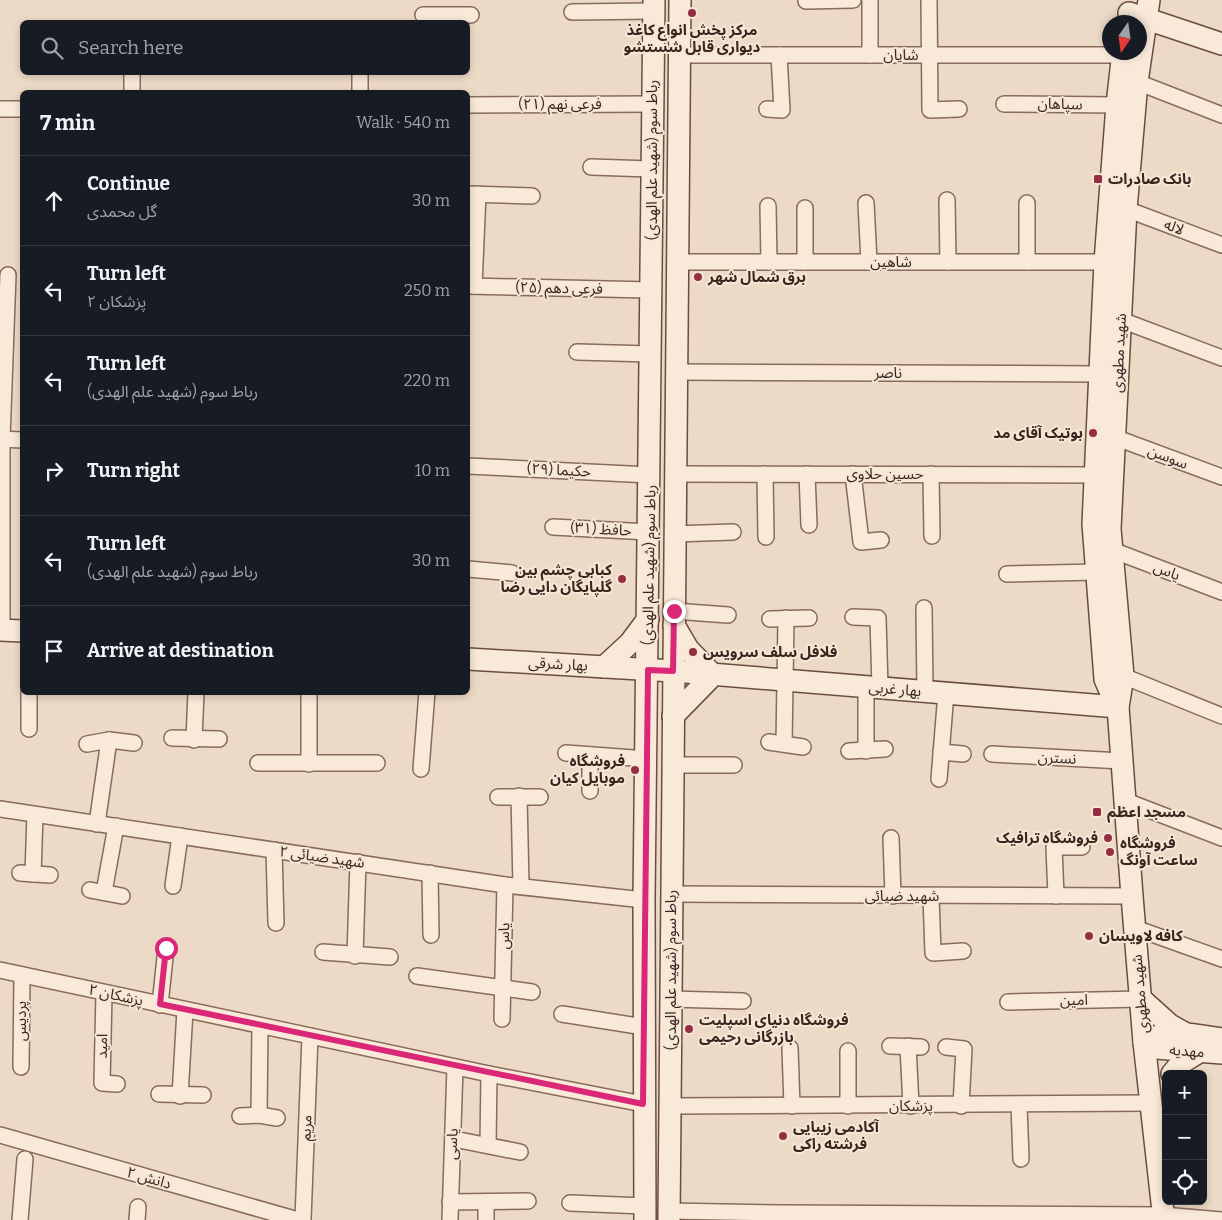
<!DOCTYPE html>
<html lang="en">
<head>
<meta charset="utf-8">
<style>
  :root { --surface:#171b24; --page:#242831; --text:#f1f3f6; --muted:#9ea1a6; --line:#363941 }
  body { margin:0; font-family:Bitter,"Noto Sans Arabic",serif; background:var(--page); color:var(--text) }
  .controls { position:absolute; right:15px; bottom:15px; display:grid; overflow:hidden; border-radius:8px; box-shadow:0 2px 8px #0003 }
  .controls button { width:45px; height:45px; display:grid; place-items:center; padding:0; border:0; border-bottom:1px solid var(--line); background:var(--surface); color:var(--text); font:25px sans-serif }
  .compass { position:absolute; left:1102px; top:15px; width:45px; height:45px; border-radius:50%; background:var(--surface); box-shadow:0 2px 8px #0003; rotate:193deg }
  .stop { position:absolute; width:15px; height:15px; margin:-11px; border:4px solid #db2777; border-radius:50%; background:#fff }
  .stop.end { background:#db2777; border-color:#fff; box-shadow:0 1px 5px #0008 }
  .list { margin:0; padding:0; list-style:none }
  h2 { display:flex; justify-content:space-between; align-items:center; height:65px; margin:0; padding:0 20px; font-size:21px }
  h2 small { font-size:16px; font-weight:400; color:var(--muted) }
  .list li { display:grid; grid-template-columns:32px 1fr auto; gap:15px; align-items:center; box-sizing:border-box; height:90px; padding:0 20px; border-top:1px solid var(--line) }
  .list b { display:block; font-size:19px; white-space:nowrap }
  .list p { margin:0; font-size:16px; white-space:nowrap; color:var(--muted) }
  .list em { font-size:16px; font-style:normal; color:var(--muted) }
  .icon { flex:none; width:28px; height:28px; fill:none; stroke:currentColor; stroke-width:2; stroke-linecap:round; stroke-linejoin:round }
  .map { position:relative; flex:none; width:1222px; height:1220px; overflow:hidden }
  .search { position:absolute; background:var(--surface); box-shadow:0 2px 8px #0003; left:20px; top:20px; width:450px; height:55px; display:flex; align-items:center; gap:12px; box-sizing:border-box; padding:0 18px; border-radius:8px; color:var(--muted); font-size:19px }
  .panel { position:absolute; background:var(--surface); box-shadow:0 2px 8px #0003; left:20px; top:90px; width:450px; height:605px; border-radius:8px }
  .map>svg:first-child { display:block }
  .lines { fill:none; stroke-linecap:round; stroke-linejoin:round }
  .street-casing { stroke:#886b5c; stroke-width:18 }
  .secondary-casing { stroke:#6a4d3f; stroke-width:24 }
  .street { stroke:#f8e9d9; stroke-width:15 }
  .secondary { stroke:#f8e9d9; stroke-width:21 }
  .route { stroke:#db2777; stroke-width:6 }
  .poi-dot { fill:#952e42; stroke:#f5e6d5; stroke-width:2 }
  .labels { text-anchor:middle; dominant-baseline:central; stroke-width:4; stroke-linejoin:round; paint-order:stroke }
  .poi-label { font-size:15px; font-weight:bold; fill:#39271f; stroke:#f5e6d5; text-anchor:start }
  .street-label { font-size:15px; fill:#39271f; stroke:#f5e6d5 }
</style>
</head>
<body>
<div class="map">
<svg width="1222" height="1220" viewBox="0 0 1222 1220">
  <rect width="100%" height="100%" fill="#eddac6"/>
  <g class="lines">
    <defs>
      <g id="street">
        <path d="M870,0V55"/>
        <path d="M929,0L930,110L959,109"/>
        <path d="M806,1L853,0"/>
        <path d="M572,12L653,11"/>
        <path d="M423,15H471"/>
        <path d="M680,55H1123"/>
        <path d="M132,72V92"/>
        <path d="M1137,82L1222,115"/>
        <path d="M360,92V72"/>
        <path d="M1004,104L1117,105"/>
        <path d="M468,105L652,104"/>
        <path d="M0,109H22"/>
        <path d="M767,109L782,110L779,55"/>
        <path d="M591,167L651,169"/>
        <path d="M468,194L532,196"/>
        <path d="M947,200L948,262"/>
        <path d="M866,203L869,262"/>
        <path d="M768,206L769,262"/>
        <path d="M1126,209L1222,245"/>
        <path d="M677,262H1105"/>
        <path d="M805,262V208"/>
        <path d="M1027,262V203"/>
        <path d="M468,286L651,290"/>
        <path d="M474,286L478,194"/>
        <path d="M1121,320L1222,358"/>
        <path d="M577,352L650,354"/>
        <path d="M676,372L1100,374"/>
        <path d="M1114,437L1222,477"/>
        <path d="M0,439L22,440"/>
        <path d="M468,466L650,475"/>
        <path d="M675,474L1096,475"/>
        <path d="M765,474L766,537"/>
        <path d="M807,474L809,525"/>
        <path d="M853,474L861,542L881,540"/>
        <path d="M931,474L932,536"/>
        <path d="M553,527L649,532"/>
        <path d="M674,534L733,532"/>
        <path d="M1112,550L1222,592"/>
        <path d="M468,569L512,573"/>
        <path d="M1007,574L1097,572"/>
        <path d="M924,608L925,692"/>
        <path d="M674,611L728,615"/>
        <path d="M853,617L878,618L880,688"/>
        <path d="M770,619L809,618"/>
        <path d="M2,630V439L8,275"/>
        <path d="M1123,676L1222,716"/>
        <path d="M866,687V751"/>
        <path d="M29,692V729"/>
        <path d="M309,692V764"/>
        <path d="M172,738L219,739"/>
        <path d="M194,740L196,692"/>
        <path d="M769,742L803,747"/>
        <path d="M87,744L109,740L134,743"/>
        <path d="M784,744L786,618"/>
        <path d="M849,751L885,749"/>
        <path d="M941,752L963,754"/>
        <path d="M566,753L647,759"/>
        <path d="M992,754L1122,761"/>
        <path d="M590,755V791"/>
        <path d="M258,763H377"/>
        <path d="M672,765H734"/>
        <path d="M421,769L427,692"/>
        <path d="M939,779L946,693"/>
        <path d="M519,796L521,886"/>
        <path d="M498,797H540"/>
        <path d="M1126,801L1222,838"/>
        <path d="M0,809L505,885L644,900"/>
        <path d="M97,824L109,740"/>
        <path d="M891,838L893,896"/>
        <path d="M274,850L276,923"/>
        <path d="M20,873L50,875"/>
        <path d="M430,873L431,935"/>
        <path d="M33,874L35,815"/>
        <path d="M173,886L180,836"/>
        <path d="M90,890L122,896"/>
        <path d="M104,892L116,826"/>
        <path d="M671,894L1132,896"/>
        <path d="M931,896L933,953L963,951"/>
        <path d="M1056,896L1054,847H1082"/>
        <path d="M1135,928L1222,959"/>
        <path d="M323,952L390,957"/>
        <path d="M355,956L358,862"/>
        <path d="M0,970L489,1074L643,1104"/>
        <path d="M417,976L532,992"/>
        <path d="M104,993L102,1083L117,1084"/>
        <path d="M671,999L743,1001"/>
        <path d="M1008,1002L1141,999"/>
        <path d="M160,1005L166,948"/>
        <path d="M562,1014L644,1027"/>
        <path d="M502,1019L505,885"/>
        <path d="M890,1046L921,1047"/>
        <path d="M908,1046L911,1106"/>
        <path d="M946,1047L964,1049L961,1106"/>
        <path d="M790,1048L792,1106"/>
        <path d="M848,1051V1106"/>
        <path d="M21,1067L22,975"/>
        <path d="M159,1094L203,1095"/>
        <path d="M180,1096L185,1010"/>
        <path d="M1019,1105L1021,1159"/>
        <path d="M670,1106L1152,1103"/>
        <path d="M259,1115L260,1026"/>
        <path d="M240,1116L259,1115L277,1118"/>
        <path d="M0,1135L298,1220"/>
        <path d="M459,1140L520,1152"/>
        <path d="M488,1145L489,1074"/>
        <path d="M450,1202L528,1201"/>
        <path d="M570,1203L644,1206"/>
        <path d="M669,1211L781,1213L1163,1215L1222,1220"/>
        <path d="M20,1220L25,1159"/>
        <path d="M137,1220L138,1207"/>
        <path d="M303,1220L310,1036"/>
        <path d="M450,1220L455,1067"/>
        <path d="M486,1220V1202"/>
      </g>
      <g id="secondary">
        <path d="M1149,0L1137,82L1126,209L1110,529L1123,676L1118,707L1132,896L1144,1042L1164,1220"/>
        <path d="M1129,13L1222,44"/>
        <path d="M0,630L22,631"/>
        <path d="M468,659L673,671L1118,707"/>
        <path d="M604,667L630,643L648,619"/>
        <path d="M1117,707L1105,679L1093,524L1105,262L1117,105L1123,52"/>
        <path d="M673,716L713,675L688,649L674,625"/>
        <path d="M1141,999L1170,1025L1186,1034"/>
        <path d="M1222,1039C1197,1035 1167,1028 1144,1042L1156,1048L1222,1053"/>
        <path d="M1172,1074L1181,1063L1199,1052"/>
        <path d="M645,1220L644,900L654,0"/>
        <path d="M669,1220L680,0"/>
      </g>
    </defs>
    <!-- street casing -->
    <use href="#street" class="street-casing"/>
    <!-- secondary casing -->
    <use href="#secondary" class="secondary-casing"/>
    <!-- street -->
    <use href="#street" class="street"/>
    <!-- secondary -->
    <use href="#secondary" class="secondary"/>
  </g>
  <g class="lines">
    <!-- route -->
    <path class="route" d="M166,948L160,1004L643,1104L648,670L673,671L674,611"/>
  </g>
  <!-- markers -->
  <g class="poi-dot">
    <circle cx="692" cy="13" r="5"/>
    <rect x="1093" y="174" width="10" height="10" rx="2.5"/>
    <circle cx="698" cy="277" r="5"/>
    <circle cx="1093" cy="433" r="5"/>
    <circle cx="622" cy="579" r="5"/>
    <circle cx="693" cy="652" r="5"/>
    <circle cx="635" cy="770" r="5"/>
    <rect x="1092" y="807" width="10" height="10" rx="2.5"/>
    <circle cx="1108" cy="838" r="5"/>
    <circle cx="1110" cy="852" r="5"/>
    <circle cx="1089" cy="936" r="5"/>
    <circle cx="689" cy="1029" r="5"/>
    <circle cx="783" cy="1136" r="5"/>
  </g>
  <g class="labels">
    <!-- poi labels -->
    <g class="poi-label">
      <text x="692" y="30" text-anchor="middle">مرکز پخش انواع کاغذ<tspan x="692" dy="17">دیواری قابل شستشو</tspan></text>
      <text x="1108" y="179">بانک صادرات</text>
      <text x="708" y="277">برق شمال شهر</text>
      <text x="1083" y="433" text-anchor="end">بوتیک آقای مد</text>
      <text x="612" y="570" text-anchor="end">کبابی چشم بین<tspan x="612" dy="17">گلپایگان دایی رضا</tspan></text>
      <text x="703" y="652">فلافل سلف سرویس</text>
      <text x="625" y="761" text-anchor="end">فروشگاه<tspan x="625" dy="17">موبایل کیان</tspan></text>
      <text x="1107" y="812">مسجد اعظم</text>
      <text x="1098" y="838" text-anchor="end">فروشگاه ترافیک</text>
      <text x="1120" y="843">فروشگاه<tspan x="1120" dy="17">ساعت آونگ</tspan></text>
      <text x="1099" y="936">کافه لاویسان</text>
      <text x="699" y="1020">فروشگاه دنیای اسپلیت<tspan x="699" dy="17">بازرگانی رحیمی</tspan></text>
      <text x="793" y="1127">آکادمی زیبایی<tspan x="793" dy="17">فرشته راکی</tspan></text>
    </g>
    <!-- street labels -->
    <g class="street-label">
      <text x="901" y="55">شایان</text>
      <text x="560" y="104">فرعی نهم (۲۱)</text>
      <text transform="translate(1060 104) rotate(1)">سپاهان</text>
      <text transform="translate(652 160) rotate(-90)">رباط سوم (شهید علم الهدی)</text>
      <text transform="translate(1174 227) rotate(21)">لاله</text>
      <text x="891" y="262">شاهین</text>
      <text transform="translate(559 288) rotate(1)">فرعی دهم (۲۵)</text>
      <text transform="translate(1119 353) rotate(-87)">شهید مطهری</text>
      <text x="888" y="373">ناصر</text>
      <text transform="translate(1168 457) rotate(21)">سوسن</text>
      <text transform="translate(559 470) rotate(3)">حکیما (۲۹)</text>
      <text x="885" y="474">حسین حلاوی</text>
      <text transform="translate(601 529) rotate(3)">حافظ (۳۱)</text>
      <text transform="translate(649 565) rotate(-89)">رباط سوم (شهید علم الهدی)</text>
      <text transform="translate(1167 571) rotate(21)">یاس</text>
      <text transform="translate(558 664) rotate(3)">بهار شرقی</text>
      <text transform="translate(895 689) rotate(5)">بهار غربی</text>
      <text transform="translate(1057 758) rotate(3)">نسترن</text>
      <text transform="translate(322 857) rotate(8)">شهید ضیائی ۲</text>
      <text x="902" y="896">شهید ضیائی</text>
      <text transform="translate(504 936) rotate(-89)">یاس</text>
      <text transform="translate(671 970) rotate(-90)">رباط سوم (شهید علم الهدی)</text>
      <text transform="translate(1140 994) rotate(-95)">شهید مطهری</text>
      <text transform="translate(116 995) rotate(12)">پزشکان ۲</text>
      <text transform="translate(1074 1000) rotate(-1)">امین</text>
      <text transform="translate(21 1021) rotate(-90)">پردیس</text>
      <text transform="translate(102 1046) rotate(-89)">امید</text>
      <text transform="translate(1187 1051) rotate(4)">مهدیه</text>
      <text x="911" y="1106">پزشکان</text>
      <text transform="translate(306 1128) rotate(-88)">مریم</text>
      <text transform="translate(452 1144) rotate(-88)">یاسی</text>
      <text transform="translate(149 1178) rotate(16)">دانش ۲</text>
    </g>
  </g>
</svg>
<div class="controls">
<button>+</button>
<button>−</button>
<button><svg class="icon" aria-label="locate" viewBox="0 0 24 24"><circle cx="12" cy="12" r="6"/><path d="M12 2v4M12 18v4M2 12h4M18 12h4"/></svg></button>
</div>
<svg class="compass" viewBox="-18 -18 36 36"><path d="M0-13l5 13h-10z" fill="#e53935"/><path d="M0 13l5-13h-10z" fill="#9ea1a6"/></svg>
<div class="stop" style="left:166px;top:948px"></div>
<div class="stop end" style="left:674px;top:611px"></div>
<div class="search"><svg class="icon" aria-label="search" viewBox="0 0 24 24"><circle cx="10" cy="10" r="6"/><path d="M15 15l6 6"/></svg>Search here</div>
<section class="panel">
<h2>7 min<small>Walk · 540 m</small></h2>
<ul class="list">
<li><svg class="icon" aria-label="ahead" viewBox="0 0 24 24"><path d="M12 20V5M6 11l6-6 6 6"/></svg><div><b>Continue</b><p>گل محمدی</p></div><em>30 m</em></li>
<li><svg class="icon" aria-label="left" viewBox="0 0 24 24"><path d="M17 20v-9H6M10 6l-5 5 5 5"/></svg><div><b>Turn left</b><p>پزشکان ۲</p></div><em>250 m</em></li>
<li><svg class="icon" aria-label="left" viewBox="0 0 24 24"><path d="M17 20v-9H6M10 6l-5 5 5 5"/></svg><div><b>Turn left</b><p>رباط سوم (شهید علم الهدی)</p></div><em>220 m</em></li>
<li><svg class="icon" aria-label="right" viewBox="0 0 24 24"><path d="M7 20v-9h11M14 6l5 5-5 5"/></svg><div><b>Turn right</b></div><em>10 m</em></li>
<li><svg class="icon" aria-label="left" viewBox="0 0 24 24"><path d="M17 20v-9H6M10 6l-5 5 5 5"/></svg><div><b>Turn left</b><p>رباط سوم (شهید علم الهدی)</p></div><em>30 m</em></li>
<li><svg class="icon" aria-label="arrive" viewBox="0 0 24 24"><path d="M6 21V4h12l-3 4 3 4H6"/></svg><div><b>Arrive at destination</b></div></li>
</ul>
</section>
</div>
</body>
</html>
